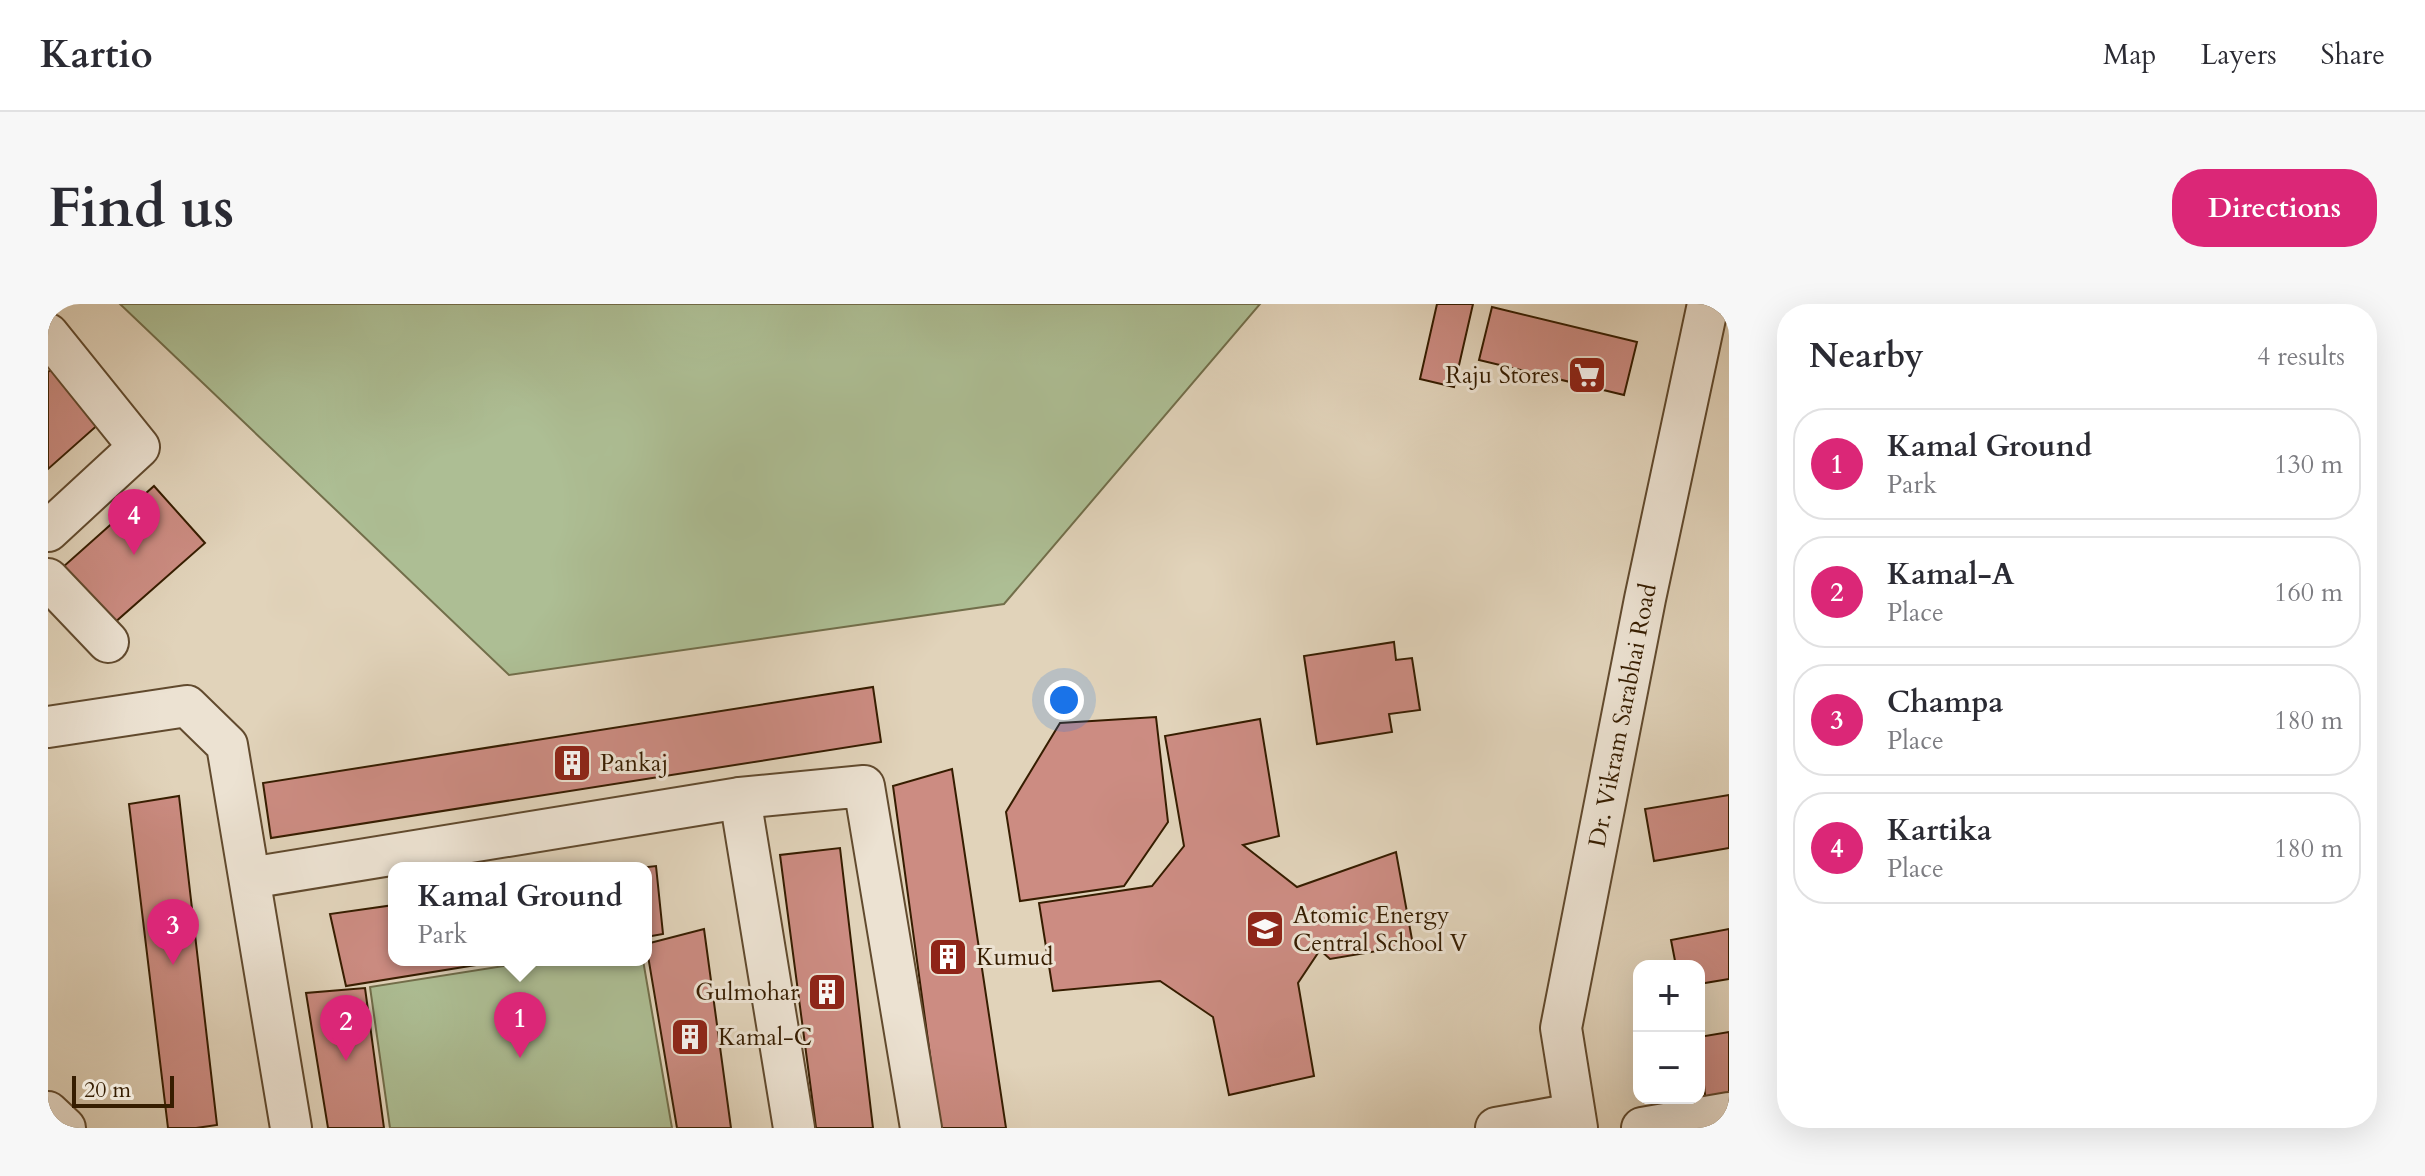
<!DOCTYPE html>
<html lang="en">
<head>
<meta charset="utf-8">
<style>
  :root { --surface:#fff; --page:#f7f7f7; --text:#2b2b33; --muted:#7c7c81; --line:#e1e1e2; --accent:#db2777 }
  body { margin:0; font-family:Cardo,serif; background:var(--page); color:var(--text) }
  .controls { position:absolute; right:24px; bottom:24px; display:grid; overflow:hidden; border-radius:16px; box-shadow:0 8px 32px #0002 }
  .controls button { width:72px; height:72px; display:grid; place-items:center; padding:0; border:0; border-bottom:2px solid var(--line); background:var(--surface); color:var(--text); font:40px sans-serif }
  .scale { position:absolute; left:24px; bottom:20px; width:102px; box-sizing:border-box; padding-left:8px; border:4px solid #361d00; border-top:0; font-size:22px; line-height:28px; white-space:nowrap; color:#361d00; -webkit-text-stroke:6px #ece2d2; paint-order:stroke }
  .you { position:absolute; left:1016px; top:396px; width:28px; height:28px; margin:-20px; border:6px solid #fff; border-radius:50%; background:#1a73e8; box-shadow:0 0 0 12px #1a73e833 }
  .badge { display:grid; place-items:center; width:52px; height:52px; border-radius:50%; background:var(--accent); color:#fff; font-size:26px; font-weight:700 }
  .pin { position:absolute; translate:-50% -66px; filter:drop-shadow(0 2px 4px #0008) }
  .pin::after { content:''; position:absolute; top:42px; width:28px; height:24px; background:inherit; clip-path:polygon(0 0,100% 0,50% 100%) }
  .popup { position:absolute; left:340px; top:558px; width:264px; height:104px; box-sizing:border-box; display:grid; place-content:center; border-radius:16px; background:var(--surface); filter:drop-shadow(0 2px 6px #0005); font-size:26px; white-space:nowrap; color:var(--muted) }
  .popup b { font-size:30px; color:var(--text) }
  .popup::after { content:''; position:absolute; left:50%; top:100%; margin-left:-16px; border:16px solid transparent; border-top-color:var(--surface) }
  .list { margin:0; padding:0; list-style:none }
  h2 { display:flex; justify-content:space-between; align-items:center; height:104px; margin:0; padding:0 32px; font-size:34px }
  h2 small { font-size:26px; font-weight:400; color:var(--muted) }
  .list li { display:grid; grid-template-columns:52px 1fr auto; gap:24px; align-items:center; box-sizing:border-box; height:112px; margin:0 16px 16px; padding:0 16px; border:2px solid var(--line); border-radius:32px }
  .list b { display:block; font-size:30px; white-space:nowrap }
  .list p { margin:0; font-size:26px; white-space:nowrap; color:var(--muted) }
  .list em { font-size:26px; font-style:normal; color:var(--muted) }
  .map { position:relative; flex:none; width:1681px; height:824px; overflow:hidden; border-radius:32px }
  header { display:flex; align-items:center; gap:48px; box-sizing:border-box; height:112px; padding:0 40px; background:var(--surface); border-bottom:2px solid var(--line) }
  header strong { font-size:38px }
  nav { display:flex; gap:44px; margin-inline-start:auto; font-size:28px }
  .intro { display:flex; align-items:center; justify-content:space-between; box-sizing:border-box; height:192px; padding:0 48px }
  h1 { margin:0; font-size:56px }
  .button { padding:20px 36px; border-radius:32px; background:var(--accent); color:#fff; font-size:28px; font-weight:700 }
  main { display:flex; gap:48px; padding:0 48px }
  aside { flex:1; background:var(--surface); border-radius:32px; box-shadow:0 8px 32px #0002 }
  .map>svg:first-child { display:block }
  .green { fill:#adbe94; stroke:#726e4a; stroke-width:2 }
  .building { fill:#cc8c82; stroke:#361d00; stroke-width:2 }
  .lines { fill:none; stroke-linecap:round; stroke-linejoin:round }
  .minor-casing { stroke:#614a2e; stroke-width:44 }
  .minor { stroke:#ece2d2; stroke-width:40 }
  .labels { text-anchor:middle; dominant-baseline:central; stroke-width:6; stroke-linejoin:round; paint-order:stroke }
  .poi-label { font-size:24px; fill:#361d00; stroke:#ece2d2; text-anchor:start }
  .street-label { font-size:24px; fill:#361d00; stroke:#ece2d2 }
</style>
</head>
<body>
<header>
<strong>Kartio</strong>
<nav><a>Map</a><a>Layers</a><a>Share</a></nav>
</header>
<div class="intro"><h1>Find us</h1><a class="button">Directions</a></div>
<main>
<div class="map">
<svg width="1681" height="824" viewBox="0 0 1681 824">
  <rect width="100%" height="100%" fill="#e1d3ba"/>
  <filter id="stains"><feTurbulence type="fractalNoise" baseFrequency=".0025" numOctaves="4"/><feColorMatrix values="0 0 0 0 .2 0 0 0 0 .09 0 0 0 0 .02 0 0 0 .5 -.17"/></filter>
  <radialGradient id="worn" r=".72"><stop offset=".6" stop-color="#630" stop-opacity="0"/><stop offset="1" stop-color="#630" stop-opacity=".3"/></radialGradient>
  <!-- green -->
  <g class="green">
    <path d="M72,0H1212L956,300L461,371Z"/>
    <path d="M493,656H595L624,824H342L322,683Z"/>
  </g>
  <!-- building -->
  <g class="building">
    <path d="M1389,0H1425L1406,83L1372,75Z"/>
    <path d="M1444,3L1589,38L1576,91L1431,56Z"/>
    <path d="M6,63L53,118L0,165V68Z"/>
    <path d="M106,182L157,239L65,320L15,263Z"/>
    <path d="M1346,338L1348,356L1364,354L1372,406L1341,410L1344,428L1269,440L1256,352Z"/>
    <path d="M825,383L833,438L223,534L215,479Z"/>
    <path d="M1108,413L1120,518L1076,582L972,597L958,508L1012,419Z"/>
    <path d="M1212,415L1231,532L1195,541L1249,583L1348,548L1365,641L1282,655L1272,646L1250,679L1266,772L1181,791L1165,713L1112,677L1005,687L991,599L1104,582L1136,542L1117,432Z"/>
    <path d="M904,465L958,824H892L845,482Z"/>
    <path d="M1681,491V544L1606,557L1597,505Z"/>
    <path d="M131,492L169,821L148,824H120L81,500Z"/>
    <path d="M792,544L825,824H768L732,551Z"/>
    <path d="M608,562L615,630L598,633V564H591Z"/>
    <path d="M346,601V656H459L298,682L282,610Z"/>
    <path d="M656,625L683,824H629L598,640Z"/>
    <path d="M1681,625V675L1651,680V662H1628L1623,636Z"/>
    <path d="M317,684L336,824H280L258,689Z"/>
    <path d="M1681,728V796L1658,800L1651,733Z"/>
  </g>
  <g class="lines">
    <defs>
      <g id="minor">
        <path d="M0,30L91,143L0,227"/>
        <path d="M0,275L60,338"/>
        <path d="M0,423L139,402L179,441L243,824"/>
        <path d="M692,494L746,824"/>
        <path d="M202,574L692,494L816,482L873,824"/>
        <path d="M0,808L17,824"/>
        <path d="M1448,824L1526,810"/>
        <path id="s1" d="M1529,824L1513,724L1597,295L1660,0"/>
        <path d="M1594,824L1681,809"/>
      </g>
    </defs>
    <!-- minor casing -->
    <use href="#minor" class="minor-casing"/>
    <!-- minor -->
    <use href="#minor" class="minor"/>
  </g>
  <!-- icons -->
  <defs>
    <symbol id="supermarket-square" viewBox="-11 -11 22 22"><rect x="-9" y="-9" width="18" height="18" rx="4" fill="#8f2418" stroke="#ece2d2"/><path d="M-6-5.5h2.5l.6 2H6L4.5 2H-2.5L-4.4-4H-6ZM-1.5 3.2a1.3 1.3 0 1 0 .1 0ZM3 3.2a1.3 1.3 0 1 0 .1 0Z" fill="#fff"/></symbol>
    <symbol id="building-square" viewBox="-11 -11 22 22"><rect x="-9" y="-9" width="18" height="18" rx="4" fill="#8f2418" stroke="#ece2d2"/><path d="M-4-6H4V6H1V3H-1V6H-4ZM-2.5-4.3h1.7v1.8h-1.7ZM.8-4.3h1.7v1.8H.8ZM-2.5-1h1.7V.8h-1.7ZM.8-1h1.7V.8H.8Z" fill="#fff"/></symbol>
    <symbol id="school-square" viewBox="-11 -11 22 22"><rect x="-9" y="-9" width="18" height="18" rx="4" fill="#8f2418" stroke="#ece2d2"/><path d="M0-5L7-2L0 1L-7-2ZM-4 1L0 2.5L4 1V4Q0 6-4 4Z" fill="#fff"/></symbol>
  </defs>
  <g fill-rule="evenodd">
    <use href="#supermarket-square" x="1517" y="49" width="44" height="44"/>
    <use href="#building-square" x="502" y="437" width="44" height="44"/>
    <use href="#school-square" x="1195" y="603" width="44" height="44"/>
    <use href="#building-square" x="878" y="631" width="44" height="44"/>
    <use href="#building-square" x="757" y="666" width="44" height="44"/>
    <use href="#building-square" x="620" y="711" width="44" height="44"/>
  </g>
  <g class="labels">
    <!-- poi labels -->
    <g class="poi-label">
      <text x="1511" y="71" text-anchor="end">Raju Stores</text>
      <text x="552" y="459">Pankaj</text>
      <text x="1245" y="611">Atomic Energy<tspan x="1245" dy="28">Central School V</tspan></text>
      <text x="928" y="653">Kumud</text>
      <text x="751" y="688" text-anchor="end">Gulmohar</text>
      <text x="670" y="733">Kamal-C</text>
    </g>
    <!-- street labels -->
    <g class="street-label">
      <text stroke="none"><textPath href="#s1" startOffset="420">Dr. Vikram Sarabhai Road</textPath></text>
    </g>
  </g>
  <rect width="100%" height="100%" filter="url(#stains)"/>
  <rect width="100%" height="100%" fill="url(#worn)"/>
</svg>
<div class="controls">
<button>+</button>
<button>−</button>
</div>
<div class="scale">20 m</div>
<div class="you"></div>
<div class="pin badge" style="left:472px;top:754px">1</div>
<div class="popup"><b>Kamal Ground</b>Park</div>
<div class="pin badge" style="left:298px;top:757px">2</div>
<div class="pin badge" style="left:125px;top:661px">3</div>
<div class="pin badge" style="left:86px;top:251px">4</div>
</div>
<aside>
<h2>Nearby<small>4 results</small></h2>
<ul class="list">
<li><span class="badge">1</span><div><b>Kamal Ground</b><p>Park</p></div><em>130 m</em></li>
<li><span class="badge">2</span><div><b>Kamal-A</b><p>Place</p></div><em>160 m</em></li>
<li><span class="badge">3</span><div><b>Champa</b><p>Place</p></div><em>180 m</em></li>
<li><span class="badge">4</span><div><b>Kartika</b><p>Place</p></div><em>180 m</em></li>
</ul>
</aside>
</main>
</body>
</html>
